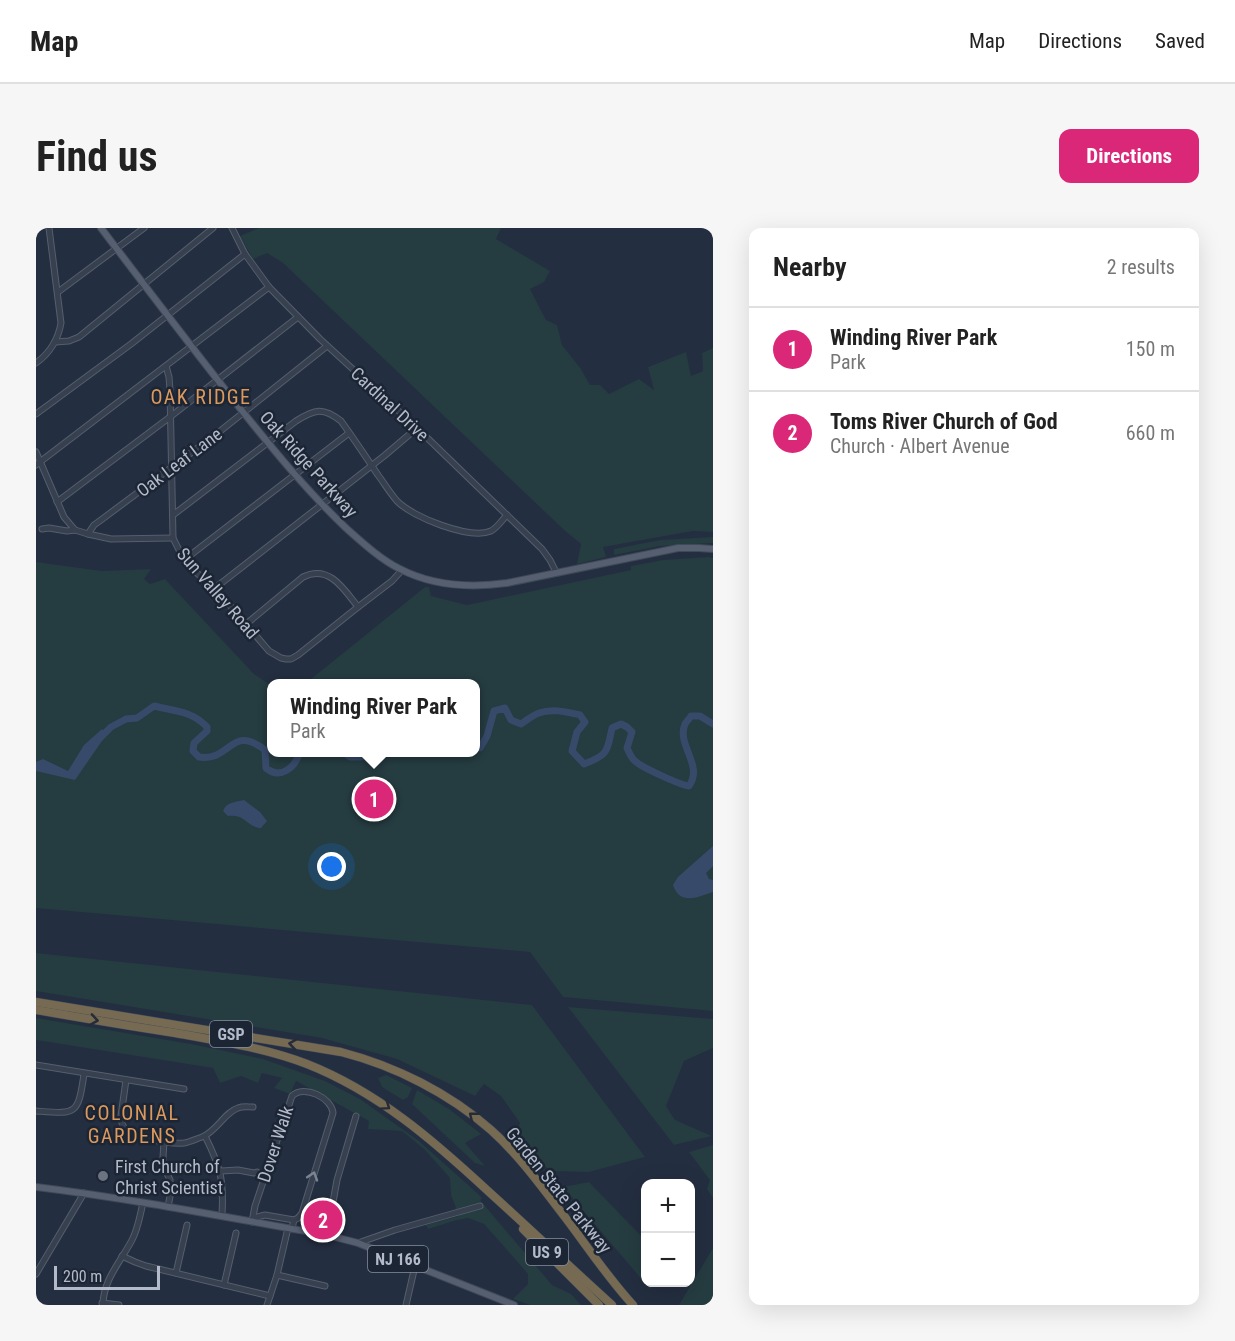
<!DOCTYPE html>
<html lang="en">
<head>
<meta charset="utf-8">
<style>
  :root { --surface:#fff; --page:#f6f6f6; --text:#222; --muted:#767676; --line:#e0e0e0; --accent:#db2777 }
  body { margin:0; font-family:"Roboto Condensed",sans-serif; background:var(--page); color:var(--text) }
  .controls { position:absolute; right:18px; bottom:18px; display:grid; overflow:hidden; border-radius:12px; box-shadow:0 6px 24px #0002 }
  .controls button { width:54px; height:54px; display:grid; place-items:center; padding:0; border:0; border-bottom:2px solid var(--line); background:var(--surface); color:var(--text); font:30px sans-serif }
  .scale { position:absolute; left:18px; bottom:15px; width:106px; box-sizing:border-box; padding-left:6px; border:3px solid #b3bbca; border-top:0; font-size:16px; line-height:21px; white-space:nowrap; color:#b3bbca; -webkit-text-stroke:4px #1c2534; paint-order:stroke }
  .you { position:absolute; left:296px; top:639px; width:21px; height:21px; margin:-15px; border:4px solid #fff; border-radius:50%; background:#1a73e8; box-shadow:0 0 0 9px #1a73e833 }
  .badge { display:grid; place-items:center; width:39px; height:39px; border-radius:50%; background:var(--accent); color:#fff; font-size:20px; font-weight:700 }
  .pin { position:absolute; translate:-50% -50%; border:3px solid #fff; box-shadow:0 2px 6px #0006 }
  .popup { position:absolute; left:231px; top:451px; width:213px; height:78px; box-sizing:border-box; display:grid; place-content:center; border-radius:12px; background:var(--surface); filter:drop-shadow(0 2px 4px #0005); font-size:20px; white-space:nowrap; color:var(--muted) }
  .popup b { font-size:22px; color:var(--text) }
  .popup::after { content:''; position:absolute; left:50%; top:100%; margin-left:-12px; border:12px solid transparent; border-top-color:var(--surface) }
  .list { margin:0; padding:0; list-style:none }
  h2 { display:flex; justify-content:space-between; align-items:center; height:78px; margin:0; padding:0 24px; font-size:26px }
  h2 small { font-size:20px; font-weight:400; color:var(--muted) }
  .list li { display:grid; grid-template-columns:39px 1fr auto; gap:18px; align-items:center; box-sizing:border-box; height:84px; padding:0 24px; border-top:2px solid var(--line) }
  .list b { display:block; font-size:22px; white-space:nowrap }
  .list p { margin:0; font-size:20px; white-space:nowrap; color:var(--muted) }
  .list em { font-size:20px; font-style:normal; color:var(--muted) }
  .map { position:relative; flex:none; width:677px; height:1077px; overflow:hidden; border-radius:12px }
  header { display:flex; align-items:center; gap:36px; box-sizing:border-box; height:84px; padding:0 30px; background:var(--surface); border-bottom:2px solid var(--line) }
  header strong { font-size:28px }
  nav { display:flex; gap:33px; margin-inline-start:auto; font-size:21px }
  .intro { display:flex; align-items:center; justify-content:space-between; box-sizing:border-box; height:144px; padding:0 36px }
  h1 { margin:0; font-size:42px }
  .button { padding:15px 27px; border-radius:12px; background:var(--accent); color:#fff; font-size:21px; font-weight:700 }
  main { display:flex; gap:36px; padding:0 36px }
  aside { flex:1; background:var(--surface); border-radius:12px; box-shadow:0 6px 24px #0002 }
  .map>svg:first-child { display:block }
  .green { fill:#253c41 }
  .water { fill:#374a6a }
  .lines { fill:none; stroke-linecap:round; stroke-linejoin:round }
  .river { stroke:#374a6a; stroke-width:7 }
  .minor-casing { stroke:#555e6d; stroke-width:7 }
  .major-casing { stroke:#404958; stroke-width:8 }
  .highway-casing { stroke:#424b5a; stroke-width:9 }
  .minor { stroke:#37404f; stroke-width:5 }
  .major { stroke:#555f70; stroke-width:6 }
  .highway { stroke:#766a53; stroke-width:8 }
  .oneway { stroke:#252c37 }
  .oneway2 { stroke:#7b8493 }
  .worship-dot { fill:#6b7280; stroke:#1c2534; stroke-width:2 }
  .labels { text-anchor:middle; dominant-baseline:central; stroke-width:5; stroke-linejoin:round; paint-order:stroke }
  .shield { fill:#1c2534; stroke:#868e9d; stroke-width:1.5 }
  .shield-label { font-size:16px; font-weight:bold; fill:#b3bbca }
  .street-label { font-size:18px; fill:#b3bbca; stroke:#1c2534 }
  .poi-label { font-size:18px; fill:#b3bbca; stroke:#1c2534; text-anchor:start }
  .neighbourhood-label { font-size:20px; letter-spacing:1.5px; fill:#db995d; stroke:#1c2534 }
</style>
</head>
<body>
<header>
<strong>Map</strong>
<nav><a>Map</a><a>Directions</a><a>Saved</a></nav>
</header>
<div class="intro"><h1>Find us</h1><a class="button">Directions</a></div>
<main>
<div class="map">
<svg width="677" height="1077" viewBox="0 0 677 1077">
  <rect width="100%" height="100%" fill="#232e40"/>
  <!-- green -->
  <g class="green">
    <path d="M223,0H465L460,11L514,43L508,54L494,61L510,92L521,97L526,117L545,141L554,157H564L573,166L603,151L618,162L612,139L650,124L655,148L667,143L666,125L677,120V304L657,303L567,319L570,329L541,336L545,316L528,302L247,35L231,25L217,31L204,8Z"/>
    <path d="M677,309V315L624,318L578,327V321L624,312Z"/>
    <path d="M673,329L677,330V783L527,769L494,724L0,680V334L66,343L115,341L108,351L114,356L129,351L218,446L236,458V524H440V456L262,455L275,451L389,359H393L395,368L431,377L595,342V338L627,332Z"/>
    <path d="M0,725L496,777L609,929L553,944L514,943L479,909L484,895L465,868L448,856L439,868L361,831L286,810L0,763Z"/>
    <path d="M532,779L677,791V820L648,833L630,878L639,892L676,908L638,917Z"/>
    <path d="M0,790L155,816L227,831L289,853L324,871L383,913L441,965L446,970L444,972L516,1057L535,1066L545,1077H494L477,1071L492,1056V1046L448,996L432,990L421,992L392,1001L390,997L423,988L415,967L414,950L389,922L366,903L332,901L333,893L260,853L254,866L238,860L246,850L226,845L222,855L205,848L184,855L177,840L0,812Z"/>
    <path d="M350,847L376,860L372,869L367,872L346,859L342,850Z"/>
    <path d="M381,862L413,881L445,906L429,915L449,938L439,935L376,876Z"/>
    <path d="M677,917V970L671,961L674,952L653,924Z"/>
    <path d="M553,954L609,1012L610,1054L619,1055L614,1061L527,959Z"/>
    <path d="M677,1020V1077H643Z"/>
  </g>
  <!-- water -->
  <g class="water">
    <path d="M66,501L70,507L39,552L0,543V534L7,531L32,543L48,517Z"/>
    <path d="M208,572L224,584L231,593L225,600C210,599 210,586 192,588L187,583C190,574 200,574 208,572Z"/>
    <path d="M677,618V638L670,645L673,651L677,652V664C662,669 644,678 637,657L642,649Z"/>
  </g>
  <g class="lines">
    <!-- river -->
    <g class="river">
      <path d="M64,510L75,499L90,491L101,490L118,478C138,483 156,483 171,499V503L158,515L157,523L163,529C196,534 194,495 229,522L230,540C244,552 259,540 264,524"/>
      <path d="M440,519L444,520L451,508L458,483L469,480L475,492L485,496C491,492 497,487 503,485C516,480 531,484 544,487L549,494L541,504L536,523L548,536C572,527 571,524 576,500L585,496L591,499L596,504L591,520C593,524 595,530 599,533C605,539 644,557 653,558C668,537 640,517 649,496C649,495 655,489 655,488H664L677,496"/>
      <path d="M308,524L314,529H325L330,524"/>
    </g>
    <defs>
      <g id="minor">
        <path d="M196,0L209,26L233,59L284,111L381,200L506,321L514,332L520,344"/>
        <path d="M22,64L108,0"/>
        <path d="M19,114L33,113L43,109L177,0"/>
        <path d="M0,135C14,125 22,112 25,95L13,0"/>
        <path d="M130,138L133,149L134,162L137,310L148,332L156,341L179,360L233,423L245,430L250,431H255L262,427L322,379L356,353L366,342"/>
        <path d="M0,186L95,116L209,26"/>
        <path d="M0,224L28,289L39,302"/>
        <path d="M0,237L233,59"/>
        <path d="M21,274L134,189L262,89"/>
        <path d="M137,287L260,193C279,181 287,179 305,193C318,211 330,229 342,247C348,255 354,265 361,273C376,289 434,312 455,303C462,299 466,292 471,287"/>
        <path d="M6,301L13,300L31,303L39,302L52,306L75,311L137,310"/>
        <path d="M52,306L58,297L65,292L183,204L291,118"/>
        <path d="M148,332L313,205"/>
        <path d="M179,360L348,228L381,200"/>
        <path d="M209,397L267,349C293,336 308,361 322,379"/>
        <path d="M0,837L148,861"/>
        <path d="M90,852L85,888C85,892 86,897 89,901C97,911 135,916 148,915C154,914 160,911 166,909C180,904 189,884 202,880C207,878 212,879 217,879"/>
        <path d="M0,883C40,886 42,888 48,846"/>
        <path d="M169,908C185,940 188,952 186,988"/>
        <path d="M128,913L127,930L129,941L134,952L135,963L132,979"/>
        <path d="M185,943L202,942L218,945L221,944"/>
        <path d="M217,990L229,987L258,992"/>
        <path d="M216,994L219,978L256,868C268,856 296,870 297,885L266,985L262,990L258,992L256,1000"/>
        <path d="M291,1007L301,952L320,888"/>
        <path d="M322,1015L359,1002L444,978"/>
        <path d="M86,1028L99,1034L110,1038L234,1068"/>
        <path d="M140,1045L151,997"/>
        <path d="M0,1046L48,965"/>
        <path d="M241,1047L289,1058"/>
        <path d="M188,1057L200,1005"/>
        <path d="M66,1075L83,1077"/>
        <path d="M67,1077C67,1052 85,1033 96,1012C102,1001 104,987 107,975"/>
        <path d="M231,1077L241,1047L252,1000"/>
        <path d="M370,1077L379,1038"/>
      </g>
      <g id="major">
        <path d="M65,0C112,62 159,124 207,184C240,225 272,264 310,300C327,315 344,331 364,341C397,358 435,360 471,355L642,320H663L677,321"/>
        <path d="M0,959C98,971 194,990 291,1007L322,1015L478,1077"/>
      </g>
      <g id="highway">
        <path d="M0,774L305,824C359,838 413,865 455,902C484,928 508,962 532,993C553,1021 573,1051 597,1077"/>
        <path d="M0,782C46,790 93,798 139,805C184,813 229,820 271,836C342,864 398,913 452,963C494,1001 534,1039 576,1077"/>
        <path d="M487,1001L563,1077"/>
      </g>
    </defs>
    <!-- minor casing -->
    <use href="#minor" class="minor-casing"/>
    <!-- major casing -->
    <use href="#major" class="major-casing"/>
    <!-- highway casing -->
    <use href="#highway" class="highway-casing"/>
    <!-- minor -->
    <use href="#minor" class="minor"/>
    <!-- major -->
    <use href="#major" class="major"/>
    <!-- highway -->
    <use href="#highway" class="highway"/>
  </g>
  <!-- one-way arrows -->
  <defs><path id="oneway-chevron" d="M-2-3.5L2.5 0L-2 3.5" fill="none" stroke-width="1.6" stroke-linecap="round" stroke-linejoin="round" transform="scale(1.5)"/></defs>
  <g class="oneway">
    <use href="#oneway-chevron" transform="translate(58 792) rotate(9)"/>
    <use href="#oneway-chevron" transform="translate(257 816) rotate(-171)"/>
    <use href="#oneway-chevron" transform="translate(350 878) rotate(34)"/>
    <use href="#oneway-chevron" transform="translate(437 888) rotate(-142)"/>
  </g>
  <use class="oneway2" href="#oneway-chevron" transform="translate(277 948) rotate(-72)"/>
  <!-- markers -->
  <circle class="worship-dot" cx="67" cy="948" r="6"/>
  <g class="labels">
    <!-- shield labels -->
    <g class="shield">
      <rect x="174" y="793" width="42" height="26" rx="4.5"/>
      <rect x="490" y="1011" width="42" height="26" rx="4.5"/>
      <rect x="332" y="1018" width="60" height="26" rx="4.5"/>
    </g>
    <g class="shield-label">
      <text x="195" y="806">GSP</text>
      <text x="511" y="1024">US 9</text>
      <text x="362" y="1031">NJ 166</text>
    </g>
    <!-- street labels -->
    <g class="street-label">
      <text transform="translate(354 176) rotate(43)">Cardinal Drive</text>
      <text transform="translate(143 234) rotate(-37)">Oak Leaf Lane</text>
      <text transform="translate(273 236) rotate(48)">Oak Ridge Parkway</text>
      <text transform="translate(182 365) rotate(49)">Sun Valley Road</text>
      <text transform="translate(239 916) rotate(-72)">Dover Walk</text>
      <text transform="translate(523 962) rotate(51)">Garden State Parkway</text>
    </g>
    <!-- poi labels -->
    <g class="poi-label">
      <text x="79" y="938">First Church of<tspan x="79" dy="21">Christ Scientist</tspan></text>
    </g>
    <!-- neighbourhood labels -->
    <g class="neighbourhood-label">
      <text x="165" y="169">OAK RIDGE</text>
      <text x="96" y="885">COLONIAL<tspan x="96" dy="23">GARDENS</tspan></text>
    </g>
  </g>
</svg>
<div class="controls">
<button>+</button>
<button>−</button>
</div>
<div class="scale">200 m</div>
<div class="you"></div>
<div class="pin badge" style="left:338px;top:571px">1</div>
<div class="popup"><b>Winding River Park</b>Park</div>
<div class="pin badge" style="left:287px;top:992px">2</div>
</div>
<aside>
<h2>Nearby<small>2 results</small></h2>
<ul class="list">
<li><span class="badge">1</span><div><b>Winding River Park</b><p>Park</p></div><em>150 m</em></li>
<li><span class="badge">2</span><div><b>Toms River Church of God</b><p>Church · Albert Avenue</p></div><em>660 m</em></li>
</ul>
</aside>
</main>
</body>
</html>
